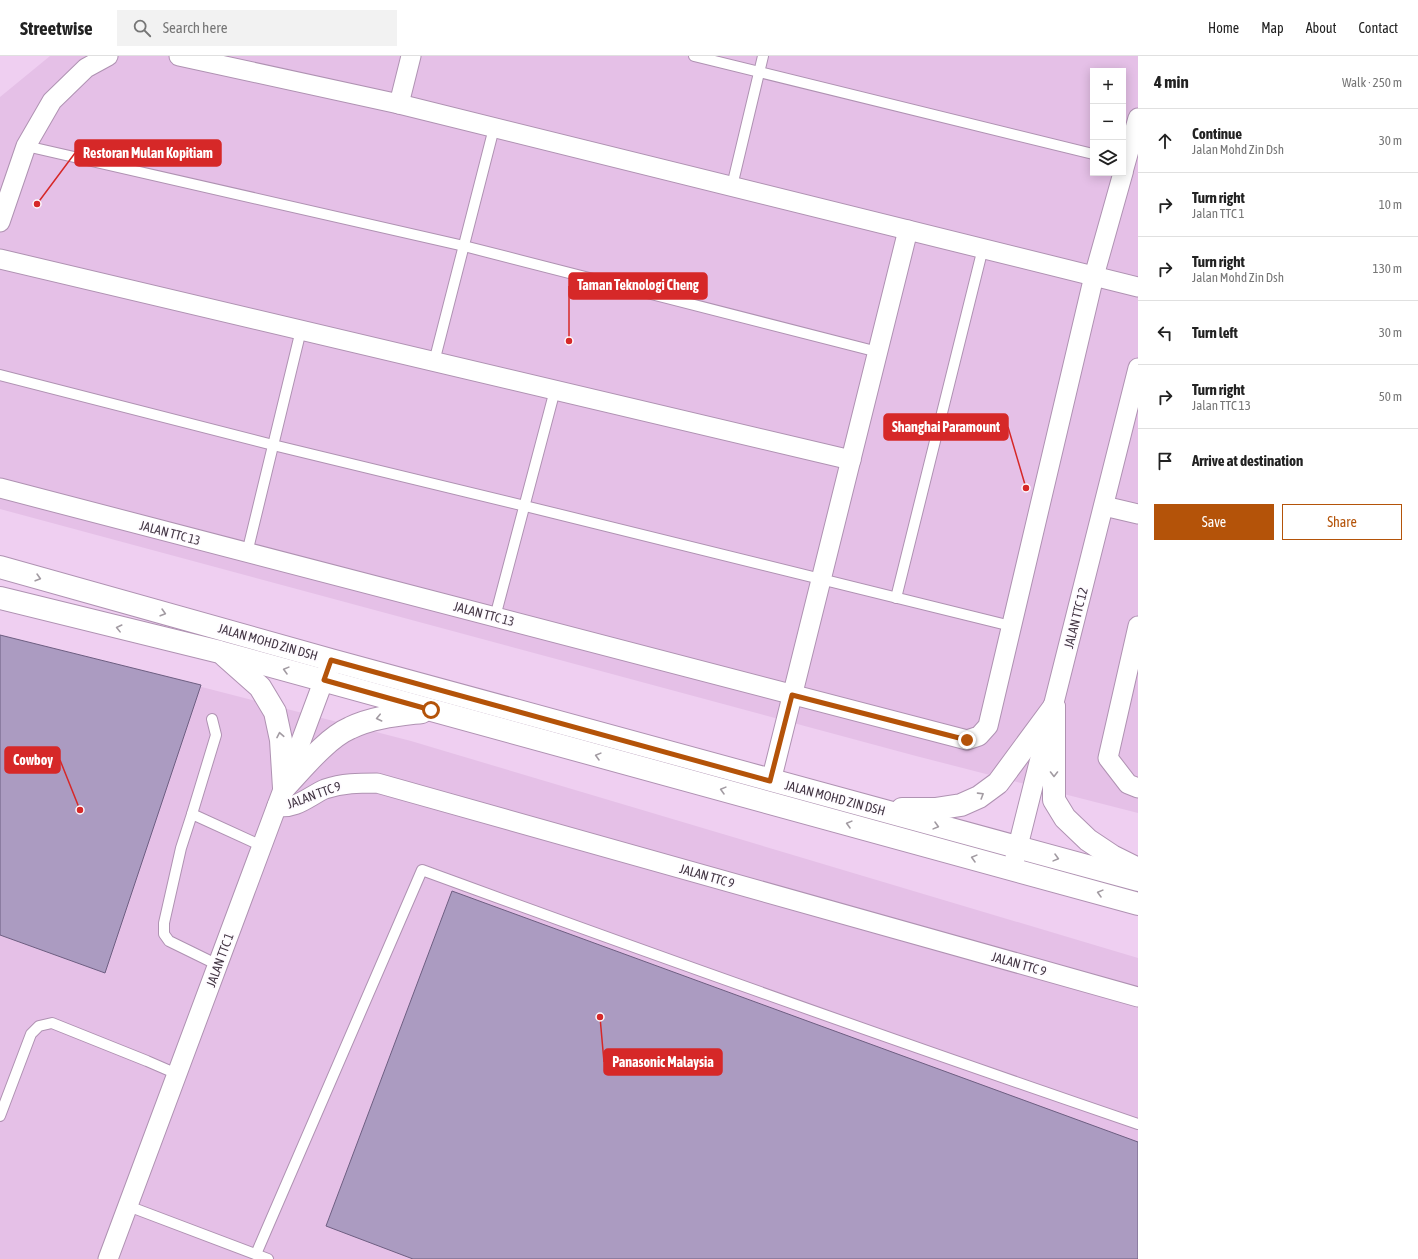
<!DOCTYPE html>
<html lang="en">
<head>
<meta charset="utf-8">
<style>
  :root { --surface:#fff; --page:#f2f2f2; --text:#222; --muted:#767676; --line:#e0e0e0; --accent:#b45309 }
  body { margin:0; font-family:"Asap Condensed",sans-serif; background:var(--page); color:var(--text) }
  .controls { position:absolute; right:12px; top:12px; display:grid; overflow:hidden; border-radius:0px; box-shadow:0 2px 10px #0003 }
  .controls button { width:36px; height:36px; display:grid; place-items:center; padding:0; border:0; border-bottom:1px solid var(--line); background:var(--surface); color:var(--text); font:20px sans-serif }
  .stop { position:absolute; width:12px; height:12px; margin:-9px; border:3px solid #b45309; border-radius:50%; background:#fff }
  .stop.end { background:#b45309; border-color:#fff; box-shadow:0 1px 4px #0008 }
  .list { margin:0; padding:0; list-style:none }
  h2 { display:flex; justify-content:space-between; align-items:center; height:52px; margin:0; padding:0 16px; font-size:17px }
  h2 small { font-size:13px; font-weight:400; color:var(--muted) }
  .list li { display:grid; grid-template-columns:26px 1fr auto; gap:12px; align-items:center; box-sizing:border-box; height:64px; padding:0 16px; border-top:1px solid var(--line) }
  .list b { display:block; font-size:15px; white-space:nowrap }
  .list p { margin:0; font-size:13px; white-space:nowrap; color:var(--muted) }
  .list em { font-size:13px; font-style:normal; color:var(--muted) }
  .actions { display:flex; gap:8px; padding:12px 16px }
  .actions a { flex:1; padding:9px 0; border:1px solid var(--accent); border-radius:0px; text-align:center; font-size:14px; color:var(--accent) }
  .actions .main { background:var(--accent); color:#fff }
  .icon { flex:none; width:22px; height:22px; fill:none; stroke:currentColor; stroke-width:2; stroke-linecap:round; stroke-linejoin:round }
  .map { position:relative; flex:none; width:1138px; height:1203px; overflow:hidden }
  header { display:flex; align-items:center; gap:24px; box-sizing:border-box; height:56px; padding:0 20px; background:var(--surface); border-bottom:1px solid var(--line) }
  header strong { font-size:19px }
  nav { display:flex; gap:22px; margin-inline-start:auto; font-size:14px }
  .search { width:280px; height:36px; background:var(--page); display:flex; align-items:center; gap:10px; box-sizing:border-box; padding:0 14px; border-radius:0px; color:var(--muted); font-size:15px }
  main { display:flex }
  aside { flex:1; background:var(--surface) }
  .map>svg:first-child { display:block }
  .built { fill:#e5c0e7; fill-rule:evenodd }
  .building { fill:#ab9bc1; stroke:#6d5e81 }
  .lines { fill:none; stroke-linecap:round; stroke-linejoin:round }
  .service-casing { stroke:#af92b2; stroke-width:12 }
  .minor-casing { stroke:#af92b2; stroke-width:21 }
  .secondary-casing { stroke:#af92b2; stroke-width:24 }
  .service { stroke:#fff; stroke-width:10 }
  .minor { stroke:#fff; stroke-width:19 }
  .secondary { stroke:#fff; stroke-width:22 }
  .oneway { stroke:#a29ba2 }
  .route { stroke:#b45309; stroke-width:5 }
  .labels { text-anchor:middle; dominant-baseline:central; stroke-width:3.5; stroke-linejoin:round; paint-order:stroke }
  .street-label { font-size:13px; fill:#443745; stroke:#fefbff }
  .leader { fill:none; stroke:#d62828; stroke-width:1.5 }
  .callout-dot { fill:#d62828; stroke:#fefbff; stroke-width:1.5 }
  .callout { fill:#d62828; stroke:#d62828; stroke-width:1.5 }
  .callout-label { font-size:14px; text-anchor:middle; font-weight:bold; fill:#fff }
</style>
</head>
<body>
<header>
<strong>Streetwise</strong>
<div class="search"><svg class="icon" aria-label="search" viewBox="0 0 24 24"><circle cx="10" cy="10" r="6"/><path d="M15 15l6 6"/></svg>Search here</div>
<nav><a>Home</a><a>Map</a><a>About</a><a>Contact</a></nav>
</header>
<main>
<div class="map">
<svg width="1138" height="1203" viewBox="0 0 1138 1203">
  <rect width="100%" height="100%" fill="#efcff1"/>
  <!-- built -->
  <g class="built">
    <path d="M50,0H1138V757L916,700L0,453V41ZM1093,15H1123V117H1093Z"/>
    <path d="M0,579L411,685L1138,902V1203H0Z"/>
  </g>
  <!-- building -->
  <g class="building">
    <path d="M0,579L201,629L105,917L0,879Z"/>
    <path d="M452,835L1138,1086V1203H413L326,1170Z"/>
  </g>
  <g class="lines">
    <defs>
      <g id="service">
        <path d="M694,0L1093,98"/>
        <path d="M26,90L464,190L878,296"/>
        <path d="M732,130L763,0"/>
        <path d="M434,306L494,72"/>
        <path d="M0,319L273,389L525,450L1011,570"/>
        <path d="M247,497L301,274"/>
        <path d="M896,542L983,192"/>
        <path d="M495,561L555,334"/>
        <path d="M192,758L216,679L212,663"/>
        <path d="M218,909L169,885L164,878V867L181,792L192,758L262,790"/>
        <path d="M0,1060L31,978L39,970L52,967L147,1005L177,1018"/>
        <path d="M128,1150L268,1203"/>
        <path d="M256,1198L422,814C660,901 898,986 1138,1068"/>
      </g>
      <g id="minor">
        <path d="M179,0L399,48L1138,231"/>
        <path d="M399,48L411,0"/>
        <path d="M1123,116L1138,62"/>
        <path d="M0,166L26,90L52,45L86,12L108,0"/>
        <path d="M0,203L851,404"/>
        <path d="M0,432L967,684L979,680L988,670L1094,220L1123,117"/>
        <path d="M1104,450L1138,458"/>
        <path d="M1138,570L1108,702L1128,728L1138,732"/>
        <path d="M771,725L908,174"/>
        <path d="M277,750C296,754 309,740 325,733C343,727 359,727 377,727L1138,941"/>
        <path d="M1014,806L1138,312"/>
        <path d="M108,1203L329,610"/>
      </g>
      <g id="secondary">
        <path d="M0,511L331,604L1138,824"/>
        <path d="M0,542L220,596L1138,848"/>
        <path d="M225,600L260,631L275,656L281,684L284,732"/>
        <path d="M1054,651V744L1065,762L1088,784L1112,800L1138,813"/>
        <path d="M284,732C302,713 327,682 350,672C373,661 398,659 422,656"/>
        <path d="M902,753H935L961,749L979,741L998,727L1054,651"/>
      </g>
    </defs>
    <!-- service casing -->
    <use href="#service" class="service-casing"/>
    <!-- minor casing -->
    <use href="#minor" class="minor-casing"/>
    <!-- secondary casing -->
    <use href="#secondary" class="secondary-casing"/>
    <!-- service -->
    <use href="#service" class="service"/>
    <!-- minor -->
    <use href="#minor" class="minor"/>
    <!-- secondary -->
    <use href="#secondary" class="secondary"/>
  </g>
  <!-- one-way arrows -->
  <defs><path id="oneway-chevron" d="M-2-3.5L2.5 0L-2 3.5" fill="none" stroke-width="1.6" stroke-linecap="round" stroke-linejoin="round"/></defs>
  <g class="oneway">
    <use href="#oneway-chevron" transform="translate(38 522) rotate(16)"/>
    <use href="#oneway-chevron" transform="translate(163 557) rotate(16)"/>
    <use href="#oneway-chevron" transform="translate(119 572) rotate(-166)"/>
    <use href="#oneway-chevron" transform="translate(286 614) rotate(-165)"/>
    <use href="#oneway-chevron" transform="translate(379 662) rotate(167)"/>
    <use href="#oneway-chevron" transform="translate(280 679) rotate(-101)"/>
    <use href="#oneway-chevron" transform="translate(598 700) rotate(-165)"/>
    <use href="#oneway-chevron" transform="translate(1054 718) rotate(90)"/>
    <use href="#oneway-chevron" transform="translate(723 734) rotate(-165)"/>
    <use href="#oneway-chevron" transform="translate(981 739) rotate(-32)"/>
    <use href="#oneway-chevron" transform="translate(849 768) rotate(-165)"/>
    <use href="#oneway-chevron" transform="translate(936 770) rotate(15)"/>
    <use href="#oneway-chevron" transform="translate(974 802) rotate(-165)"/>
    <use href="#oneway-chevron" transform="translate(1056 802) rotate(15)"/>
    <use href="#oneway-chevron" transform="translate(1100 837) rotate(-165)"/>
  </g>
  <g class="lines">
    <!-- route -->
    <path class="route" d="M431,654L324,624L331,604L770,725L792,639L967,684"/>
  </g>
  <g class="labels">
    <!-- street labels -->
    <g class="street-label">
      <text transform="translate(170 477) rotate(15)">JALAN TTC 13</text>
      <text transform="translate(484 558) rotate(15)">JALAN TTC 13</text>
      <text transform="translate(1076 562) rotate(-76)">JALAN TTC 12</text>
      <text transform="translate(268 586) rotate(16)">JALAN MOHD ZIN DSH</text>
      <text transform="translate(314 739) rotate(-20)">JALAN TTC 9</text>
      <text transform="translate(835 742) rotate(15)">JALAN MOHD ZIN DSH</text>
      <text transform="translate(707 820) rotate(16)">JALAN TTC 9</text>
      <text transform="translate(220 904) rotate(-70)">JALAN TTC 1</text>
      <text transform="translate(1019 908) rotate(16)">JALAN TTC 9</text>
    </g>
  </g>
  <!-- callouts -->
  <path class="leader" d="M37 148L75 97M569 285L569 230M1026 432L1008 371M80 754L60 704M600 961L604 1006"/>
  <g class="callout-dot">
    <circle cx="37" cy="148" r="4"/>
    <circle cx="569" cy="285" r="4"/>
    <circle cx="1026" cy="432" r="4"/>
    <circle cx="80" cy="754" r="4"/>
    <circle cx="600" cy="961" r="4"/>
  </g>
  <g class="callout">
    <rect x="75" y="84" width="146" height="26" rx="4"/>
    <rect x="569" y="217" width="138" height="26" rx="4"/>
    <rect x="884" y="358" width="124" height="26" rx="4"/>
    <rect x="5" y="691" width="55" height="26" rx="4"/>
    <rect x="604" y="993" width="118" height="26" rx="4"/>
  </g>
  <g class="callout-label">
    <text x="148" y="102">Restoran Mulan Kopitiam</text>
    <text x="638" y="234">Taman Teknologi Cheng</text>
    <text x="946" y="376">Shanghai Paramount</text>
    <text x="33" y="709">Cowboy</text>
    <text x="663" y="1011">Panasonic Malaysia</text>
  </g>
</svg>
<div class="controls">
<button>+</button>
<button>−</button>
<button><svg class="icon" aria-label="layers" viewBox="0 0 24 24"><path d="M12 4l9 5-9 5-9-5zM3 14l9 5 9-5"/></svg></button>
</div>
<div class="stop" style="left:431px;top:654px"></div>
<div class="stop end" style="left:967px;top:684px"></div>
</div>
<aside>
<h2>4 min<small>Walk · 250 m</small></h2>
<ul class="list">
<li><svg class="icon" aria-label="ahead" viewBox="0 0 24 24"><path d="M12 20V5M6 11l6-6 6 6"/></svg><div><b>Continue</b><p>Jalan Mohd Zin Dsh</p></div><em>30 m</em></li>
<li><svg class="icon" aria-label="right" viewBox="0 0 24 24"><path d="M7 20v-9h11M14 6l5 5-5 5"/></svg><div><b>Turn right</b><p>Jalan TTC 1</p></div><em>10 m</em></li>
<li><svg class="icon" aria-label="right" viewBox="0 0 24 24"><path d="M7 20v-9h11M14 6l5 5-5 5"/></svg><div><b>Turn right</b><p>Jalan Mohd Zin Dsh</p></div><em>130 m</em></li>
<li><svg class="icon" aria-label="left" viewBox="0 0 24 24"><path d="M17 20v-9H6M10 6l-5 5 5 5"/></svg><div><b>Turn left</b></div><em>30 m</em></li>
<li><svg class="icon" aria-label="right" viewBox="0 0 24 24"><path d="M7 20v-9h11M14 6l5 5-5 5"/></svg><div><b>Turn right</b><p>Jalan TTC 13</p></div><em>50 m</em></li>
<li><svg class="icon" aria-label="arrive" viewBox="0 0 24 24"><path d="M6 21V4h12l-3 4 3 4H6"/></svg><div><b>Arrive at destination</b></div></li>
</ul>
<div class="actions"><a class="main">Save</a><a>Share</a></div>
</aside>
</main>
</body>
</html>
